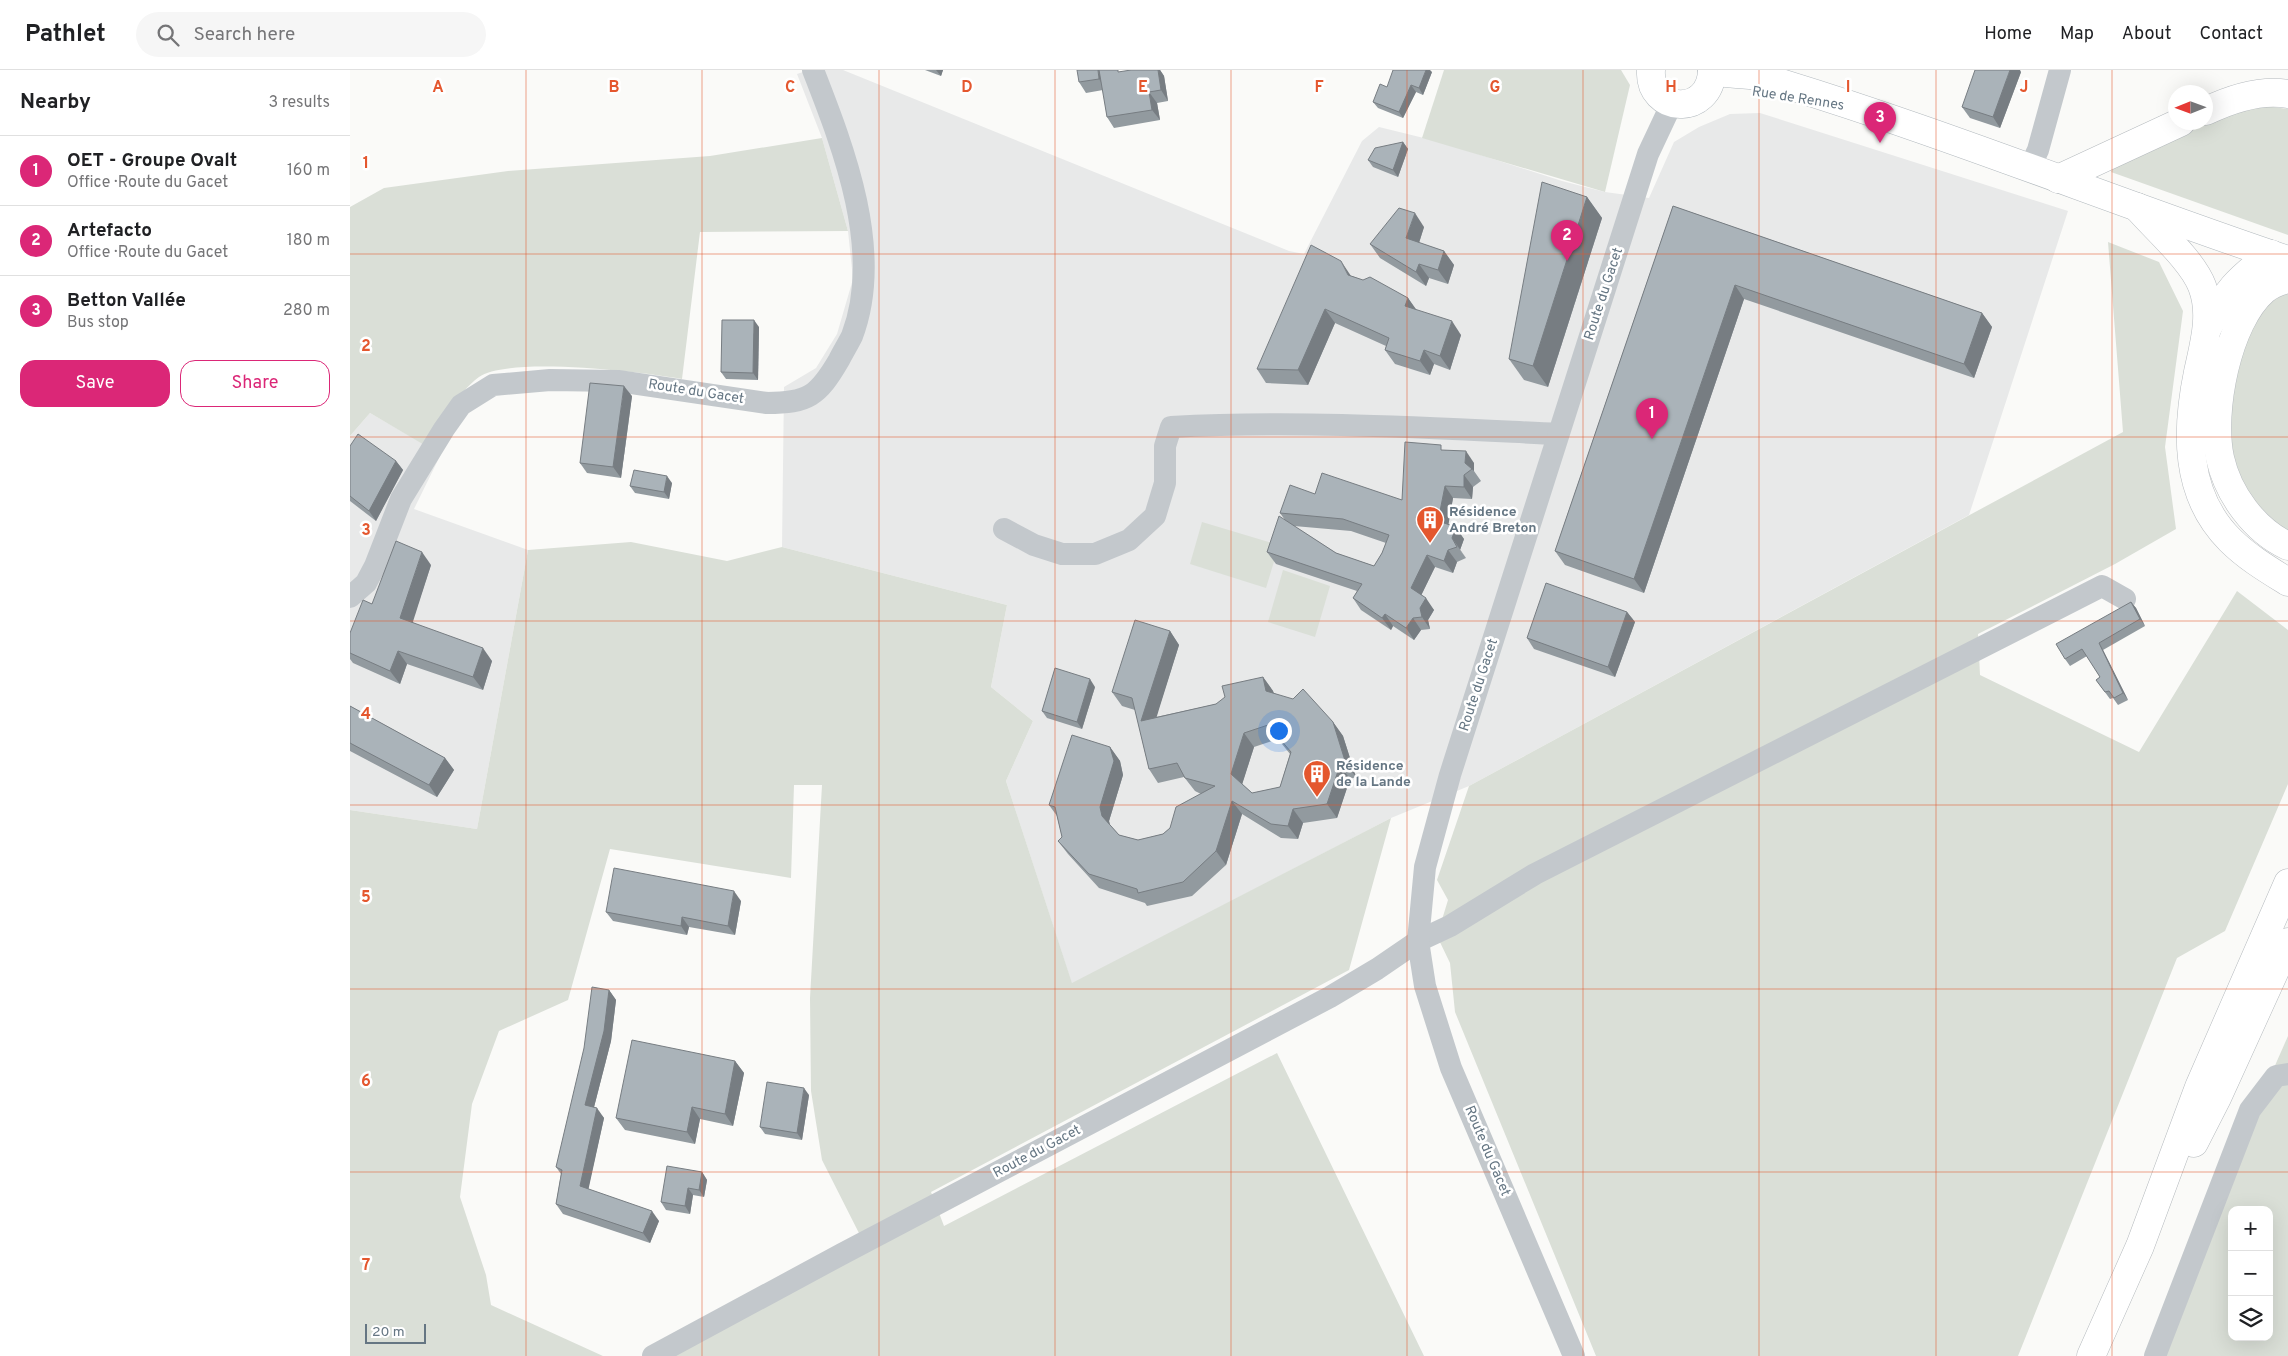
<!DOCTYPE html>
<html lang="en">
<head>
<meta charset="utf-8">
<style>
  :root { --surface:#fff; --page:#f6f6f6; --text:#202124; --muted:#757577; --line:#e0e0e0; --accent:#db2777 }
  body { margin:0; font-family:Overpass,sans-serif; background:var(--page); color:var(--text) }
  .controls { position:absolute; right:15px; bottom:15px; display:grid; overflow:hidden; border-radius:10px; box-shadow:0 5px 20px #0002 }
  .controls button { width:45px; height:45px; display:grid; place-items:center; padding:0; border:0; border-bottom:1px solid var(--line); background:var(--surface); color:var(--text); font:25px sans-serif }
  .compass { position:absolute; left:1818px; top:15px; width:45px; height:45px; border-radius:50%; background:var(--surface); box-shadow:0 5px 20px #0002; rotate:269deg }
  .scale { position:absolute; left:15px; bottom:12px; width:61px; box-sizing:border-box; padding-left:5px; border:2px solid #657683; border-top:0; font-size:14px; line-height:18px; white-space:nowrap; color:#657683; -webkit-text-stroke:4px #fff; paint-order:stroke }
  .you { position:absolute; left:928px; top:660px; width:18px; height:18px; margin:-12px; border:4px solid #fff; border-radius:50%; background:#1a73e8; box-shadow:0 0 0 8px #1a73e833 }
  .badge { display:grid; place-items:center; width:32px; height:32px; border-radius:50%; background:var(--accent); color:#fff; font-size:16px; font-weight:700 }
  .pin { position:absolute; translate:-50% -41px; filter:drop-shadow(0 1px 2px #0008) }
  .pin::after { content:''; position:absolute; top:26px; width:18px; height:15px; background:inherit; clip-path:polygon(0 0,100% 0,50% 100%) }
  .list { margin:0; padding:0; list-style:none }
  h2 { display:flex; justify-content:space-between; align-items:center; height:65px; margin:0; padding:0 20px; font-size:21px }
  h2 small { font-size:16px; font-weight:400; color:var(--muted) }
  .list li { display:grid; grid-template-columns:32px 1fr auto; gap:15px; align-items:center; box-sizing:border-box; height:70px; padding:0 20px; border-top:1px solid var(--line) }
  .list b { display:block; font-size:19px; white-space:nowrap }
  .list p { margin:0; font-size:16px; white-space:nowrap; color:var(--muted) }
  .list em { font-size:16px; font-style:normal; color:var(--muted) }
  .actions { display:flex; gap:10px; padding:15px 20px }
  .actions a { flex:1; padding:11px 0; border:1px solid var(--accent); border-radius:15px; text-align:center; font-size:18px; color:var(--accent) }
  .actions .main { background:var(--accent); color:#fff }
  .icon { flex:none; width:28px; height:28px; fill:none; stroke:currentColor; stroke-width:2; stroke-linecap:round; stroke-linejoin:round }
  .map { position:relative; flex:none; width:1938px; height:1286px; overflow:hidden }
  header { display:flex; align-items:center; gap:30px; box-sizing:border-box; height:70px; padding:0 25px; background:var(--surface); border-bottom:1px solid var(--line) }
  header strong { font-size:24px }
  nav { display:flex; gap:28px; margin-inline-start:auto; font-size:18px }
  .search { width:350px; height:45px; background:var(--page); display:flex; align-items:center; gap:12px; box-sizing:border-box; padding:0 18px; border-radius:28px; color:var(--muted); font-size:19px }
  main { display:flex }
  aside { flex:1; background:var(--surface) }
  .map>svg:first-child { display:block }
  .built { fill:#e8e9e9 }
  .green { fill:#dadfd7; fill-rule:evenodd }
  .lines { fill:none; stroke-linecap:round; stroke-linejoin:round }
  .secondary-casing { stroke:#b3babf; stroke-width:29 }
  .primary-casing { stroke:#b5babe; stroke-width:29 }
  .street { stroke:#c3c8cc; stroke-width:22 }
  .secondary { stroke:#fff; stroke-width:28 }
  .primary { stroke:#fff; stroke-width:28 }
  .wall { fill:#929a9f; fill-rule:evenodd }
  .shaded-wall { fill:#777d82 }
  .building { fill:#aab3b9; stroke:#777d82; fill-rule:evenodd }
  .grid { fill:none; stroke:#e4572e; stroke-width:1; stroke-opacity:0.55 }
  .labels { text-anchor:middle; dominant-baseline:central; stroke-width:5; stroke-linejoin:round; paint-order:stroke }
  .street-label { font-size:14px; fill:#657683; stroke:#fff }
  .poi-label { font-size:14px; font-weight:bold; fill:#657683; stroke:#fff; text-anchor:start }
  .grid-label { font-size:16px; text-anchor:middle; font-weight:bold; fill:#e4572e; stroke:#fff; stroke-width:5; stroke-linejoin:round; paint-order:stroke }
</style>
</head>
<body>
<header>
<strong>Pathlet</strong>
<div class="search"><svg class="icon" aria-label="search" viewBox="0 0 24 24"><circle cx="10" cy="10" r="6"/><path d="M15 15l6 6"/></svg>Search here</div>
<nav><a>Home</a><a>Map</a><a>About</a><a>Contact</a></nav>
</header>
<main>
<aside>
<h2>Nearby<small>3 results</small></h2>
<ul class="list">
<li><span class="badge">1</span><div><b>OET - Groupe Ovalt</b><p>Office · Route du Gacet</p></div><em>160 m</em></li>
<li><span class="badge">2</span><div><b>Artefacto</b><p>Office · Route du Gacet</p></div><em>180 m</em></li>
<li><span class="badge">3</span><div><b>Betton Vallée</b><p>Bus stop</p></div><em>280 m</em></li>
</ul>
<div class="actions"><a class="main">Save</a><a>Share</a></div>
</aside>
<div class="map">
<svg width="1938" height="1286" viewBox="0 0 1938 1286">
  <rect width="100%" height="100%" fill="#fafaf8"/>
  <!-- built -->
  <g class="built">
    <path d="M459,0H493L939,181L954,184L1012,71L1029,57L1090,72L1212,111L1255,122L1299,128L1324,72L1349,57L1380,44L1410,43L1718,141L1619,445L1119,716L1041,748L722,914L656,711L683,651L641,617L657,535L432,477L434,317L466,298L487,264L503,209L498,161L472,68L447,4Z"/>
    <path d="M20,343L91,384L64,439L178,480L127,759L0,740V366Z"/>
  </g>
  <!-- green -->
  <g class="green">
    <path d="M1094,0H1271L1280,15L1255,122L1072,68Z"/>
    <path d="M1908,35L1938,39V165L1761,102L1765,96L1865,48Z"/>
    <path d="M472,68L498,161L350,162L332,309C293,302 158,286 129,307C106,324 92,353 76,376L20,343L0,366V137L34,118L158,101L360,86Z"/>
    <path d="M1758,172L1809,192L1833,241L1815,377L1826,459L1765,494L1628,564L1630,605L1789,682L1887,521L1938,560V714L1875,861L1827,888L1668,1286H1246L1105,942L1100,893L1087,866L1098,830L1087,810L1119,716L1773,362Z"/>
    <path d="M1938,222V464L1904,437L1882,397L1880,352L1888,292L1905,253L1921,226Z"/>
    <path d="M852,452L929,475L916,518L840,494Z"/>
    <path d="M281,472L377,491L432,477L657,535L641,617L683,651L656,711L722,913L1041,748L999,900L581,1122L594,1156L927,983L1074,1286H314L516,1177L472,1090L461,1021L460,928L472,715H444L441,808L260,779L218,930L149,961L122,1034L110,1127L136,1205L141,1235L253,1286H0V740L127,759L178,480Z"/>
    <path d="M933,500L980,516L965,567L918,552Z"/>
    <path d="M1938,966V1286H1797ZM1882,1140H1919V1267H1882Z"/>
  </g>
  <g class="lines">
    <defs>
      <g id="secondary">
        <path d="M1301,0C1298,44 1361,47 1362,0"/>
        <path d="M1362,1C1378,5 1395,3 1411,7C1589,60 1762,131 1938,190"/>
      </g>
      <g id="primary">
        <path d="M1856,41C1881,29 1910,19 1938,24"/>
        <path d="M1708,109L1831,52"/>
        <path d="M1787,137C1806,159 1842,190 1852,216C1863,244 1854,274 1848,302C1836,360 1834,424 1880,470C1897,487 1917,499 1938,512"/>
        <path d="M1938,209C1930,211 1920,215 1914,220C1877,252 1860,342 1870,388C1878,424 1904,460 1938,476"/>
        <path d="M1857,259C1876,221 1887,210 1921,184"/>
        <path d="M1844,1073L1867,1028L1938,872"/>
        <path d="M1741,1286L1790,1176L1849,1017L1938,813"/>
      </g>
    </defs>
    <!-- secondary casing -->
    <use href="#secondary" class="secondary-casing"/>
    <!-- primary casing -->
    <use href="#primary" class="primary-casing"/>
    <!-- street -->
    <g class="street">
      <path d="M1679,99L1688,80L1710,0"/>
      <path d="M654,459L684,475L712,484H745L779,470L805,446L815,413V376L821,357C950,350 1079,358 1208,364"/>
      <path d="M0,527L16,513L25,496L51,429L94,359L111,335L143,315L200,310L268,311L417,333C458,333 468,326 489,290C493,282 498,274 502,266C534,182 494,79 463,0"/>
      <path d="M303,1286L492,1184L980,927L1027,899L1068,871L1100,856L1185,804L1752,516L1775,529"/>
      <path d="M1224,1286L1101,998L1075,916L1068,871L1075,797L1100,705L1298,84L1322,33"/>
      <path d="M1805,1286L1900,1040L1926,1006L1938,1004"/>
    </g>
    <!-- secondary -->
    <use href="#secondary" class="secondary"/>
    <!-- primary -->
    <use href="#primary" class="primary"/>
  </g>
  <!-- wall -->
  <g class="wall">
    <path d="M575,0H593L591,6Z"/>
    <path d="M781,0H810L814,6L818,31L807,33L810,50L764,58L757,47L753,20L736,23L729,12Z"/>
    <path d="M1082,2L1073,25L1066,22L1053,48L1028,38L1023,32L1037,17Z"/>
    <path d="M1671,2L1650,58L1620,48L1612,37Z"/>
    <path d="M1053,72L1058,79L1048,107L1023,97L1018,90Z"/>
    <path d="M1237,127L1252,148L1198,317L1174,310L1159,289Z"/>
    <path d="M1323,136L1632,243L1642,257L1624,308L1394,229L1294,523L1215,495L1205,481Z"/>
    <path d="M1074,157L1069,173L1094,181L1104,195L1098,214L1079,208L1076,216L1030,188L1020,174Z"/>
    <path d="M1002,206L1058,228L1066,240L1111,265L1100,300L1084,294L1080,305L1045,294L1035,280L1036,276L985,253L958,315L916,313L907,299Z"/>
    <path d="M409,257L408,310L376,309L371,302Z"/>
    <path d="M282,326L271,408L237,403L230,393Z"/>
    <path d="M0,376L46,391L53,400L26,451L0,431Z"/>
    <path d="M1095,380L1124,393V401L1131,411L1123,417L1122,429L1103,428L1098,455L1114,469L1110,480L1116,488L1107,492L1103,503L1085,497L1071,525L1084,540L1078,550L1080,559L1071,560L1064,570L1043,556L1041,560L1011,540L1003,528L1007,521L926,494L917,482L935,450L930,443L965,424L1052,430ZM944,456L1001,461L1036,473L1032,483L1024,496L986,483Z"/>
    <path d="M322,413L319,429L285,423L280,416Z"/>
    <path d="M81,495L62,552L142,591L133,620L57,594L50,614L3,593L0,589V563L22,534Z"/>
    <path d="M1781,532L1786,538L1795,556L1753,580L1778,630L1768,635L1763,628L1760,629L1746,610L1750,607L1737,586L1720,596L1715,589Z"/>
    <path d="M1277,542L1285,552L1265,607L1184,579L1177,568Z"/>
    <path d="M820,561L829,575L806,647L866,634L913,607L923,621L924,623L983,652L993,666L1006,707L1000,709L987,748L953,753L948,769L931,768L892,744L876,795L842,826L797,836L795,833L749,818L718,784L708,771L712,767L707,746L699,735L760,677L770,691L773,705L759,751L760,755L769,765L788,770L813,764L820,758L851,724L845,721L834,707L808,713L799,699L785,640L772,636L762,622ZM928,669L940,684L930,717L902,723L892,714L904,677Z"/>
    <path d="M745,617L732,659L697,648L692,641Z"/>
    <path d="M0,636L95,688L104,700L87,727L0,681V682Z"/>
    <path d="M391,831L385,865L339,857L337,865L263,851L256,842Z"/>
    <path d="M259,920L266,930L261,971L244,1037L254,1048L238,1119L309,1151L300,1173L213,1144L206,1134L211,1104L206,1097Z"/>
    <path d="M385,991L394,1003L383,1056L350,1049L345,1074L275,1060L266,1048Z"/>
    <path d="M459,1025L452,1070L415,1064L410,1057Z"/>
    <path d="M352,1102L357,1110L354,1127L343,1125L340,1144L316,1140L311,1132Z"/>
  </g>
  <!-- shaded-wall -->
  <g class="shaded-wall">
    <path d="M586,0H593L591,6Z"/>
    <path d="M748,0H754L756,20L749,9Z"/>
    <path d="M808,0H810L814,6L818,31L811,20Z"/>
    <path d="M1076,0H1080L1082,2L1073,25L1069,18Z"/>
    <path d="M1660,0H1670L1671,2L1650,58L1643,47Z"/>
    <path d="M1061,15L1066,22L1053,48L1049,42Z"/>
    <path d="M799,22L807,33L810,50L802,40Z"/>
    <path d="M1053,72L1058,79L1048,107L1043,100Z"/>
    <path d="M1237,127L1252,148L1198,317L1183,296Z"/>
    <path d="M1065,143L1074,157L1066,182L1056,168Z"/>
    <path d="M1094,181L1104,195L1098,214L1088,200Z"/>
    <path d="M991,191L1001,206L1008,219L998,205Z"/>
    <path d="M1069,194L1079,208L1076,216L1066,202Z"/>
    <path d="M1385,215L1394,229L1294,523L1284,509Z"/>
    <path d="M1058,228L1068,242L1055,236Z"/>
    <path d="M975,239L985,253L958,315L948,300Z"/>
    <path d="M1632,243L1642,257L1624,308L1614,294Z"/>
    <path d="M404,250L409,257L408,310L403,303Z"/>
    <path d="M1102,251L1111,265L1100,300L1090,286Z"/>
    <path d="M1074,280L1084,294L1080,305L1070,291Z"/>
    <path d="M274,316L282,326L271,408L263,397Z"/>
    <path d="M1116,381L1124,393V401L1115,393Z"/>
    <path d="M46,391L53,400L26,451L19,441Z"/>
    <path d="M1114,405L1123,417L1122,429L1114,417Z"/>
    <path d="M317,406L322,413L319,429L314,422Z"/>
    <path d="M1095,416L1103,428L1097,463L1088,451Z"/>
    <path d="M1106,457L1114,469L1110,480L1116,488L1102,468Z"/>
    <path d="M1098,480L1107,492L1103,503L1094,491Z"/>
    <path d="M72,482L81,495L60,561L50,548Z"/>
    <path d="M1077,485L1085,497L1069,530L1061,518Z"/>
    <path d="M1076,528L1084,540L1078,550L1080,559L1072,547L1070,538Z"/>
    <path d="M1781,532L1786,538L1795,556L1790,549Z"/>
    <path d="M1277,542L1285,552L1265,607L1258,597Z"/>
    <path d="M1035,544L1043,556L1041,560L1032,548Z"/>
    <path d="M1063,548L1071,560L1064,570L1056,558Z"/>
    <path d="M820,561L829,575L801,665L791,651Z"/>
    <path d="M1749,573L1753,580L1778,630L1773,623Z"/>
    <path d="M133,578L142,591L133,620L123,607Z"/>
    <path d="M48,581L57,594L50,614L40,601Z"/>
    <path d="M913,607L923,621L926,635L916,621Z"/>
    <path d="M740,609L745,617L732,659L727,652Z"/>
    <path d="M983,652L993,666L1006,707L996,694Z"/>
    <path d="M894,663L904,677L891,718L881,704Z"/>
    <path d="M760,677L770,691L773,705L759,751L761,760L752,746L750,737Z"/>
    <path d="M95,688L104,700L87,727L79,715Z"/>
    <path d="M990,695L1000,709L987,748L977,734Z"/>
    <path d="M882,731L892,744L876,795L866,781Z"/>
    <path d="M943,739L953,753L948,769L938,756Z"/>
    <path d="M384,821L391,831L385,865L378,856Z"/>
    <path d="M332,847L339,857L337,865L331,856Z"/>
    <path d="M259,920L266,930L261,971L242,1045L235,1035Z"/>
    <path d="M385,991L394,1003L383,1056L375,1044Z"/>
    <path d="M454,1018L459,1025L452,1070L447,1063Z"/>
    <path d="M342,1037L350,1049L345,1074L337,1062Z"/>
    <path d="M247,1038L254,1048L237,1126L230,1116Z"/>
    <path d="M352,1102L357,1110L354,1127L349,1120Z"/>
    <path d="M338,1118L343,1125L340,1144L335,1136Z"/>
    <path d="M302,1141L309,1151L300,1173L293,1163Z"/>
  </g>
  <!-- building -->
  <g class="building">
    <path d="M727,0H748L749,9L729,12Z"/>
    <path d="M749,0H768V2L781,0H808L811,20L799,22L802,40L757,47Z"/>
    <path d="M1043,0H1076L1069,18L1061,15L1049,42L1023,32L1030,14L1037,17Z"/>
    <path d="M1625,0H1660L1643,47L1612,37Z"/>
    <path d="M1053,72L1043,100L1018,90L1025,78Z"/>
    <path d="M1192,112L1237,127L1183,296L1159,289Z"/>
    <path d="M1323,136L1632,243L1614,294L1385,215L1284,509L1205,481Z"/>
    <path d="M1049,138L1065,143L1056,168L1094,181L1088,200L1069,194L1066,202L1020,174Z"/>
    <path d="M961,175L991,191L998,205L1013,210L1020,207L1058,228L1055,236L1102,251L1090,286L1074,280L1070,291L1035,280L1039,268L975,239L948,300L907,299Z"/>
    <path d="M372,250H404L403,303L371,302Z"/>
    <path d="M240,313L274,316L263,397L230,393Z"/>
    <path d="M8,364L46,391L19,441L0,426V376Z"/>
    <path d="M1055,372L1091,375V380L1116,381L1115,393L1122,399L1114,405V417L1095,416L1088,451L1106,457L1102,468L1107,477L1098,480L1094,491L1077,485L1061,518L1076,528L1070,538L1072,547L1063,548L1056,558L1035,544L1032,548L1003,528L1012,514L917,482L929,446L986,483L1024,496L1032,483L1039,465L993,449L930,443L940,415L965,424L972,403L1052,430Z"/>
    <path d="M284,400L317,406L314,422L280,416Z"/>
    <path d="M46,471L72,482L50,548L133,578L123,607L48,581L40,601L0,583V563L13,530L22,534Z"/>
    <path d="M1196,513L1277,542L1258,597L1177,568Z"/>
    <path d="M1781,532L1790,549L1749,573L1773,623L1764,628L1759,621L1755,622L1746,610L1750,607L1732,579L1715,589L1706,574Z"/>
    <path d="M785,550L820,561L791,651L866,634L875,627L872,616L913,607L916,621L943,629L953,619L983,652L996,694L990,695L977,734L943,739L938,756L921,754L882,731L866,781L833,812L788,823L787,819L739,804L708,771L712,767L705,737L699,735L722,665L760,677L764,691L750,737L752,746L769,765L788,770L813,764L820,758L826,737L865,716L835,708L827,693L799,699L782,628L762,622ZM918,655L941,682L930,717L902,723L881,704L894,663Z"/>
    <path d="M705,598L740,609L727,652L692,641Z"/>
    <path d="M0,636L95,688L79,715L0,673Z"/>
    <path d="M264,798L384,821L378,856L332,847L331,856L256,842Z"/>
    <path d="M242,917L259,920L254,961L235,1035L247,1038L230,1116L302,1141L293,1163L206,1134L212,1100L206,1097L234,978Z"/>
    <path d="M282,970L385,991L375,1044L342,1037L337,1062L266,1048Z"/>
    <path d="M417,1012L454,1018L447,1063L410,1057Z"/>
    <path d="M317,1096L352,1102L349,1120L338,1118L335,1136L311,1132Z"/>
  </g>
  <!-- grid -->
  <path class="grid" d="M176,0V1286M352,0V1286M529,0V1286M705,0V1286M881,0V1286M1057,0V1286M1233,0V1286M1409,0V1286M1586,0V1286M1762,0V1286M0,184H1938M0,367H1938M0,551H1938M0,735H1938M0,919H1938M0,1102H1938"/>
  <!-- icons -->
  <defs>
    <symbol id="building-pin" viewBox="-11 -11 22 30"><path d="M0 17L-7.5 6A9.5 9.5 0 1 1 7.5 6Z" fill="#e4572e" stroke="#fff"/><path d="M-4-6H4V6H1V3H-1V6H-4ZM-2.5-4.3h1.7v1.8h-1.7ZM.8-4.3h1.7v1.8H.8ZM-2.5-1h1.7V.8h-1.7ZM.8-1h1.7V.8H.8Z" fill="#fff"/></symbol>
  </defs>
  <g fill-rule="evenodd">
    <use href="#building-pin" x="1064" y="434" width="32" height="43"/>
    <use href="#building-pin" x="951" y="688" width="32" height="43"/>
  </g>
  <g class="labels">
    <!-- street labels -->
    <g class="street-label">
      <text transform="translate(1448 29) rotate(9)">Rue de Rennes</text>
      <text transform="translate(1254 224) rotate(-72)">Route du Gacet</text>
      <text transform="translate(346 322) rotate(9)">Route du Gacet</text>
      <text transform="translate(1129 615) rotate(-72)">Route du Gacet</text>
      <text transform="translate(1137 1081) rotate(67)">Route du Gacet</text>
      <text transform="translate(687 1082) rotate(-28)">Route du Gacet</text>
    </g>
    <!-- poi labels -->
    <g class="poi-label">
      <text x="1099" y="442">Résidence<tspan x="1099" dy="16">André Breton</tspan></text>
      <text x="986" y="696">Résidence<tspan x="986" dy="16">de la Lande</tspan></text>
    </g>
  </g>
  <g class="grid-label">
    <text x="88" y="22">A</text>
    <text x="264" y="22">B</text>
    <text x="440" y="22">C</text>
    <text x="617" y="22">D</text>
    <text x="793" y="22">E</text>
    <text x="969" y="22">F</text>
    <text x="1145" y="22">G</text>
    <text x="1321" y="22">H</text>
    <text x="1498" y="22">I</text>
    <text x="1674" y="22">J</text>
    <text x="16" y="98">1</text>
    <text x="16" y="281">2</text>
    <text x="16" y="465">3</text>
    <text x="16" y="649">4</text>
    <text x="16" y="832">5</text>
    <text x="16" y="1016">6</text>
    <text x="16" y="1200">7</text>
  </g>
</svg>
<div class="controls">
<button>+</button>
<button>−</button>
<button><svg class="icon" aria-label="layers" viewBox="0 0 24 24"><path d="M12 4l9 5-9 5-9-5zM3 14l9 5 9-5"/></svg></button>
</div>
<svg class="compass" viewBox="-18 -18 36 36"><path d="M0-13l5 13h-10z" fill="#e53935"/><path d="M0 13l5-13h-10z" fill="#757577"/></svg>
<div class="scale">20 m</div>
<div class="you"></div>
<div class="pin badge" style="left:1302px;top:369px">1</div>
<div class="pin badge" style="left:1217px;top:191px">2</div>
<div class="pin badge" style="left:1530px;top:73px">3</div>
</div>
</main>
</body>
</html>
